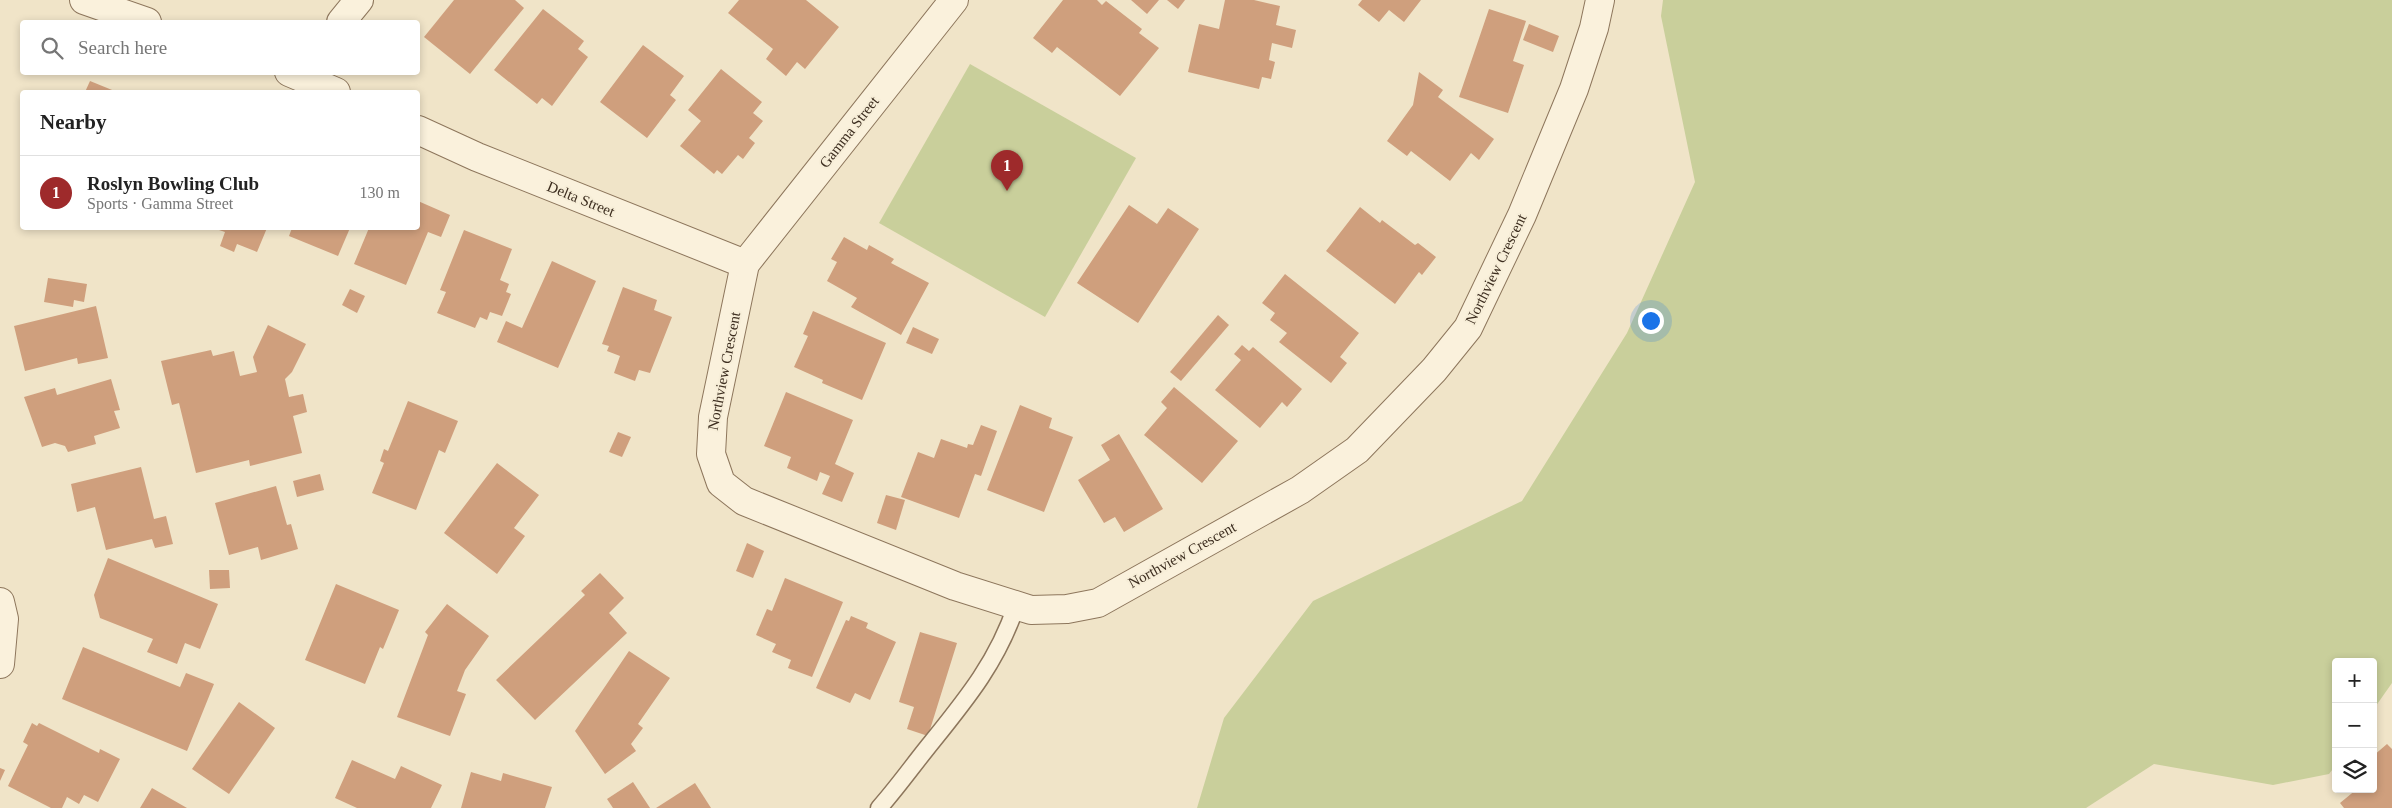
<!DOCTYPE html>
<html lang="en">
<head>
<meta charset="utf-8">
<style>
  :root { --surface:#fff; --page:#f2f2f2; --text:#222; --muted:#767676; --line:#e0e0e0; --accent:#9e2a2b }
  body { margin:0; font-family:"Times New Roman",serif; background:var(--page); color:var(--text) }
  .controls { position:absolute; right:15px; bottom:15px; display:grid; overflow:hidden; border-radius:5px; box-shadow:0 2px 8px #0003 }
  .controls button { width:45px; height:45px; display:grid; place-items:center; padding:0; border:0; border-bottom:1px solid var(--line); background:var(--surface); color:var(--text); font:25px sans-serif }
  .you { position:absolute; left:1650px; top:320px; width:18px; height:18px; margin:-12px; border:4px solid #fff; border-radius:50%; background:#1a73e8; box-shadow:0 0 0 8px #1a73e833 }
  .badge { display:grid; place-items:center; width:32px; height:32px; border-radius:50%; background:var(--accent); color:#fff; font-size:16px; font-weight:700 }
  .pin { position:absolute; translate:-50% -41px; filter:drop-shadow(0 1px 2px #0008) }
  .pin::after { content:''; position:absolute; top:26px; width:18px; height:15px; background:inherit; clip-path:polygon(0 0,100% 0,50% 100%) }
  .list { margin:0; padding:0; list-style:none }
  h2 { display:flex; justify-content:space-between; align-items:center; height:65px; margin:0; padding:0 20px; font-size:21px }
  h2 small { font-size:16px; font-weight:400; color:var(--muted) }
  .list li { display:grid; grid-template-columns:32px 1fr auto; gap:15px; align-items:center; box-sizing:border-box; height:75px; padding:0 20px; border-top:1px solid var(--line) }
  .list b { display:block; font-size:19px; white-space:nowrap }
  .list p { margin:0; font-size:16px; white-space:nowrap; color:var(--muted) }
  .list em { font-size:16px; font-style:normal; color:var(--muted) }
  .icon { flex:none; width:28px; height:28px; fill:none; stroke:currentColor; stroke-width:2; stroke-linecap:round; stroke-linejoin:round }
  .map { position:relative; flex:none; width:2392px; height:808px; overflow:hidden }
  .search { position:absolute; background:var(--surface); box-shadow:0 2px 8px #0003; left:20px; top:20px; width:400px; height:55px; display:flex; align-items:center; gap:12px; box-sizing:border-box; padding:0 18px; border-radius:5px; color:var(--muted); font-size:19px }
  .panel { position:absolute; background:var(--surface); box-shadow:0 2px 8px #0003; left:20px; top:90px; width:400px; height:140px; border-radius:5px }
  .map>svg:first-child { display:block }
  .green { fill:#c9cf9b }
  .building { fill:#cf9f7d }
  .lines { fill:none; stroke-linecap:round; stroke-linejoin:round }
  .service-casing { stroke:#8d765c; stroke-width:19 }
  .minor-casing { stroke:#8d765c; stroke-width:30 }
  .service { stroke:#faf1dc; stroke-width:16 }
  .minor { stroke:#faf1dc; stroke-width:28 }
  .labels { text-anchor:middle; dominant-baseline:central; stroke-width:4; stroke-linejoin:round; paint-order:stroke }
  .street-label { font-size:15px; fill:#3d2e20; stroke:#f7eed8 }
</style>
</head>
<body>
<div class="map">
<svg width="2392" height="808" viewBox="0 0 2392 808">
  <rect width="100%" height="100%" fill="#f0e4c8"/>
  <!-- green -->
  <g class="green">
    <path d="M1663,0H2392V683L2373,710V662H2336V765L2329,774L2273,785L2154,764L2086,808H1197L1224,718L1313,601L1522,501L1627,333L1695,182L1661,16Z"/>
    <path d="M970,64L1136,158L1045,317L879,223Z"/>
  </g>
  <!-- building -->
  <g class="building">
    <path d="M454,0H515L524,8L470,74L424,37Z"/>
    <path d="M739,0H806L839,27L805,69L797,62L786,76L766,59L773,49L728,13Z"/>
    <path d="M1063,0H1097L1102,5L1106,1L1142,29L1139,33L1159,48L1120,96L1057,47L1052,53L1033,38Z"/>
    <path d="M1131,0H1159L1147,14Z"/>
    <path d="M1167,0H1185L1178,9Z"/>
    <path d="M1225,0H1254L1280,6L1276,25L1296,30L1292,48L1272,43L1269,60L1275,62L1271,79L1262,77L1259,89L1188,72L1199,24L1219,29Z"/>
    <path d="M1362,0H1421L1404,22L1389,10L1379,22L1358,5Z"/>
    <path d="M543,9L584,41L578,49L588,57L552,106L542,98L537,104L494,70Z"/>
    <path d="M1489,9L1526,21L1513,61L1524,65L1508,113L1459,97Z"/>
    <path d="M1529,24L1559,36L1553,52L1523,40Z"/>
    <path d="M643,45L684,76L670,95L676,100L647,138L600,102Z"/>
    <path d="M721,69L762,102L753,113L763,121L749,138L755,143L743,159L738,155L722,174L717,170L714,174L680,146L701,121L688,110Z"/>
    <path d="M1419,72L1443,90L1438,97L1494,139L1479,160L1471,153L1450,181L1411,151L1407,156L1387,141L1413,105Z"/>
    <path d="M90,81L117,92H85Z"/>
    <path d="M418,201L450,215L441,237L428,232L406,285L354,264L369,228H418Z"/>
    <path d="M1129,205L1157,224L1168,208L1199,229L1138,323L1077,283Z"/>
    <path d="M1360,207L1380,223L1382,220L1415,245L1418,243L1436,257L1422,275L1419,272L1395,304L1326,251Z"/>
    <path d="M213,228H267L257,252L237,244L234,252L220,246L225,232Z"/>
    <path d="M292,228H350L338,256L289,236Z"/>
    <path d="M464,230L512,249L500,280L509,284L506,292L511,294L502,316L490,312L487,320L480,317L475,328L437,313L446,292L440,290Z"/>
    <path d="M844,237L867,250L869,245L894,259L891,263L929,283L901,335L851,307L857,298L827,281L837,262L831,259Z"/>
    <path d="M552,261L596,281L558,368L497,342L506,321L522,328Z"/>
    <path d="M1285,274L1359,333L1340,357L1347,363L1331,383L1279,342L1287,333L1270,320L1275,313L1262,303Z"/>
    <path d="M48,278L87,284L84,302L74,300L73,307L44,302Z"/>
    <path d="M623,287L657,300L654,310L672,317L650,373L639,370L635,381L614,373L620,356L607,351L609,346L602,344Z"/>
    <path d="M350,289L365,296L357,313L342,305Z"/>
    <path d="M96,306L108,358L78,364L77,358L25,371L14,326Z"/>
    <path d="M813,311L886,343L862,400L822,383L823,380L794,367L808,336L803,334Z"/>
    <path d="M1218,315L1229,325L1181,381L1170,372Z"/>
    <path d="M268,325L306,344L292,372L285,379L289,397L303,394L307,412L293,416L302,453L250,466L249,460L196,473L179,403L172,405L161,361L211,350L213,356L234,351L240,376L257,372L253,357Z"/>
    <path d="M913,327L939,339L932,354L906,343Z"/>
    <path d="M1242,345L1249,351L1253,347L1302,389L1287,407L1282,402L1260,428L1215,390L1241,360L1234,354Z"/>
    <path d="M111,379L120,410L114,411L120,428L94,436L96,444L68,452L65,446L55,443L42,447L24,397L55,388L57,395Z"/>
    <path d="M1174,387L1238,441L1202,483L1144,435L1167,408L1161,402Z"/>
    <path d="M786,392L853,420L835,464L854,473L842,502L822,494L830,476L820,472L817,481L787,468L791,457L764,446Z"/>
    <path d="M408,401L458,421L445,453L439,450L416,510L372,493L384,463L380,461L384,449L388,451Z"/>
    <path d="M1020,405L1052,418L1049,428L1073,437L1044,512L987,490Z"/>
    <path d="M981,425L997,431L981,476L975,474L959,518L901,497L918,452L934,458L941,439L967,448L968,444L973,445Z"/>
    <path d="M618,432L631,437L622,457L609,452Z"/>
    <path d="M1119,434L1163,509L1124,532L1115,517L1104,523L1078,480L1110,460L1101,445Z"/>
    <path d="M497,463L539,495L514,528L525,536L497,574L444,533Z"/>
    <path d="M141,467L154,519L166,516L173,544L155,548L152,539L106,550L95,507L77,512L71,484Z"/>
    <path d="M320,474L324,490L297,497L293,481Z"/>
    <path d="M276,486L287,525L291,524L298,549L261,560L258,547L229,555L215,503Z"/>
    <path d="M886,495L905,500L896,530L877,523Z"/>
    <path d="M747,543L764,551L753,578L736,571Z"/>
    <path d="M108,558L218,604L200,649L185,643L177,664L147,652L153,639L100,618L94,595Z"/>
    <path d="M209,570H229L230,588L210,589Z"/>
    <path d="M600,573L624,598L609,613L627,633L535,720L496,680L585,595L581,591Z"/>
    <path d="M785,578L843,602L812,677L788,668L791,660L772,652L776,644L756,635L767,609L772,611Z"/>
    <path d="M336,584L399,610L383,649L380,647L365,684L305,660Z"/>
    <path d="M447,604L489,636L465,670L457,691L466,694L450,736L397,717L428,635L425,632Z"/>
    <path d="M851,616L868,623L866,628L896,642L870,700L855,693L850,703L816,688L846,620L849,621Z"/>
    <path d="M920,632L957,643L928,736L907,729L914,707L899,702Z"/>
    <path d="M83,647L180,687L186,673L214,684L187,751L62,699Z"/>
    <path d="M629,651L670,678L638,724L643,728L631,744L636,751L605,774L575,731Z"/>
    <path d="M239,702L275,728L229,794L192,769Z"/>
    <path d="M32,723L37,726L39,723L99,753L100,749L120,759L98,802L84,795L79,804L67,797L62,808H51L8,786L28,745L23,742Z"/>
    <path d="M2387,744L2392,749V808H2344L2340,803L2357,789H2373V756Z"/>
    <path d="M352,760L395,779L401,766L442,785L431,808H357L335,798Z"/>
    <path d="M0,768L5,770L0,781Z"/>
    <path d="M471,772L501,781L503,773L552,787L545,808H461Z"/>
    <path d="M633,782L650,808H613L607,799Z"/>
    <path d="M695,783L711,808H656Z"/>
    <path d="M152,788L187,808H140Z"/>
  </g>
  <g class="lines">
    <defs>
      <path id="service" d="M879,808C896,789 911,768 927,748C964,702 997,663 1016,606"/>
      <g id="minor">
        <path d="M84,0L147,22"/>
        <path d="M954,0L745,264L713,417L711,454L721,483L744,501L955,586L1031,610L1067,609L1098,603L1300,490L1357,450L1434,370L1468,328L1522,215L1574,89L1594,28L1600,0"/>
        <path d="M341,22L359,0"/>
        <path d="M289,72L336,92"/>
        <path d="M418,130L477,157L745,264"/>
        <path d="M0,602L4,619L0,664"/>
      </g>
    </defs>
    <!-- service casing -->
    <use href="#service" class="service-casing"/>
    <!-- minor casing -->
    <use href="#minor" class="minor-casing"/>
    <!-- service -->
    <use href="#service" class="service"/>
    <!-- minor -->
    <use href="#minor" class="minor"/>
  </g>
  <g class="labels">
    <!-- street labels -->
    <g class="street-label">
      <text transform="translate(849 132) rotate(-52)">Gamma Street</text>
      <text transform="translate(581 199) rotate(22)">Delta Street</text>
      <text transform="translate(1496 269) rotate(-64)">Northview Crescent</text>
      <text transform="translate(724 371) rotate(-79)">Northview Crescent</text>
      <text transform="translate(1182 555) rotate(-29)">Northview Crescent</text>
    </g>
  </g>
</svg>
<div class="controls">
<button>+</button>
<button>−</button>
<button><svg class="icon" aria-label="layers" viewBox="0 0 24 24"><path d="M12 4l9 5-9 5-9-5zM3 14l9 5 9-5"/></svg></button>
</div>
<div class="you"></div>
<div class="pin badge" style="left:1007px;top:191px">1</div>
<div class="search"><svg class="icon" aria-label="search" viewBox="0 0 24 24"><circle cx="10" cy="10" r="6"/><path d="M15 15l6 6"/></svg>Search here</div>
<section class="panel">
<h2>Nearby<small></small></h2>
<ul class="list">
<li><span class="badge">1</span><div><b>Roslyn Bowling Club</b><p>Sports · Gamma Street</p></div><em>130 m</em></li>
</ul>
</section>
</div>
</body>
</html>
